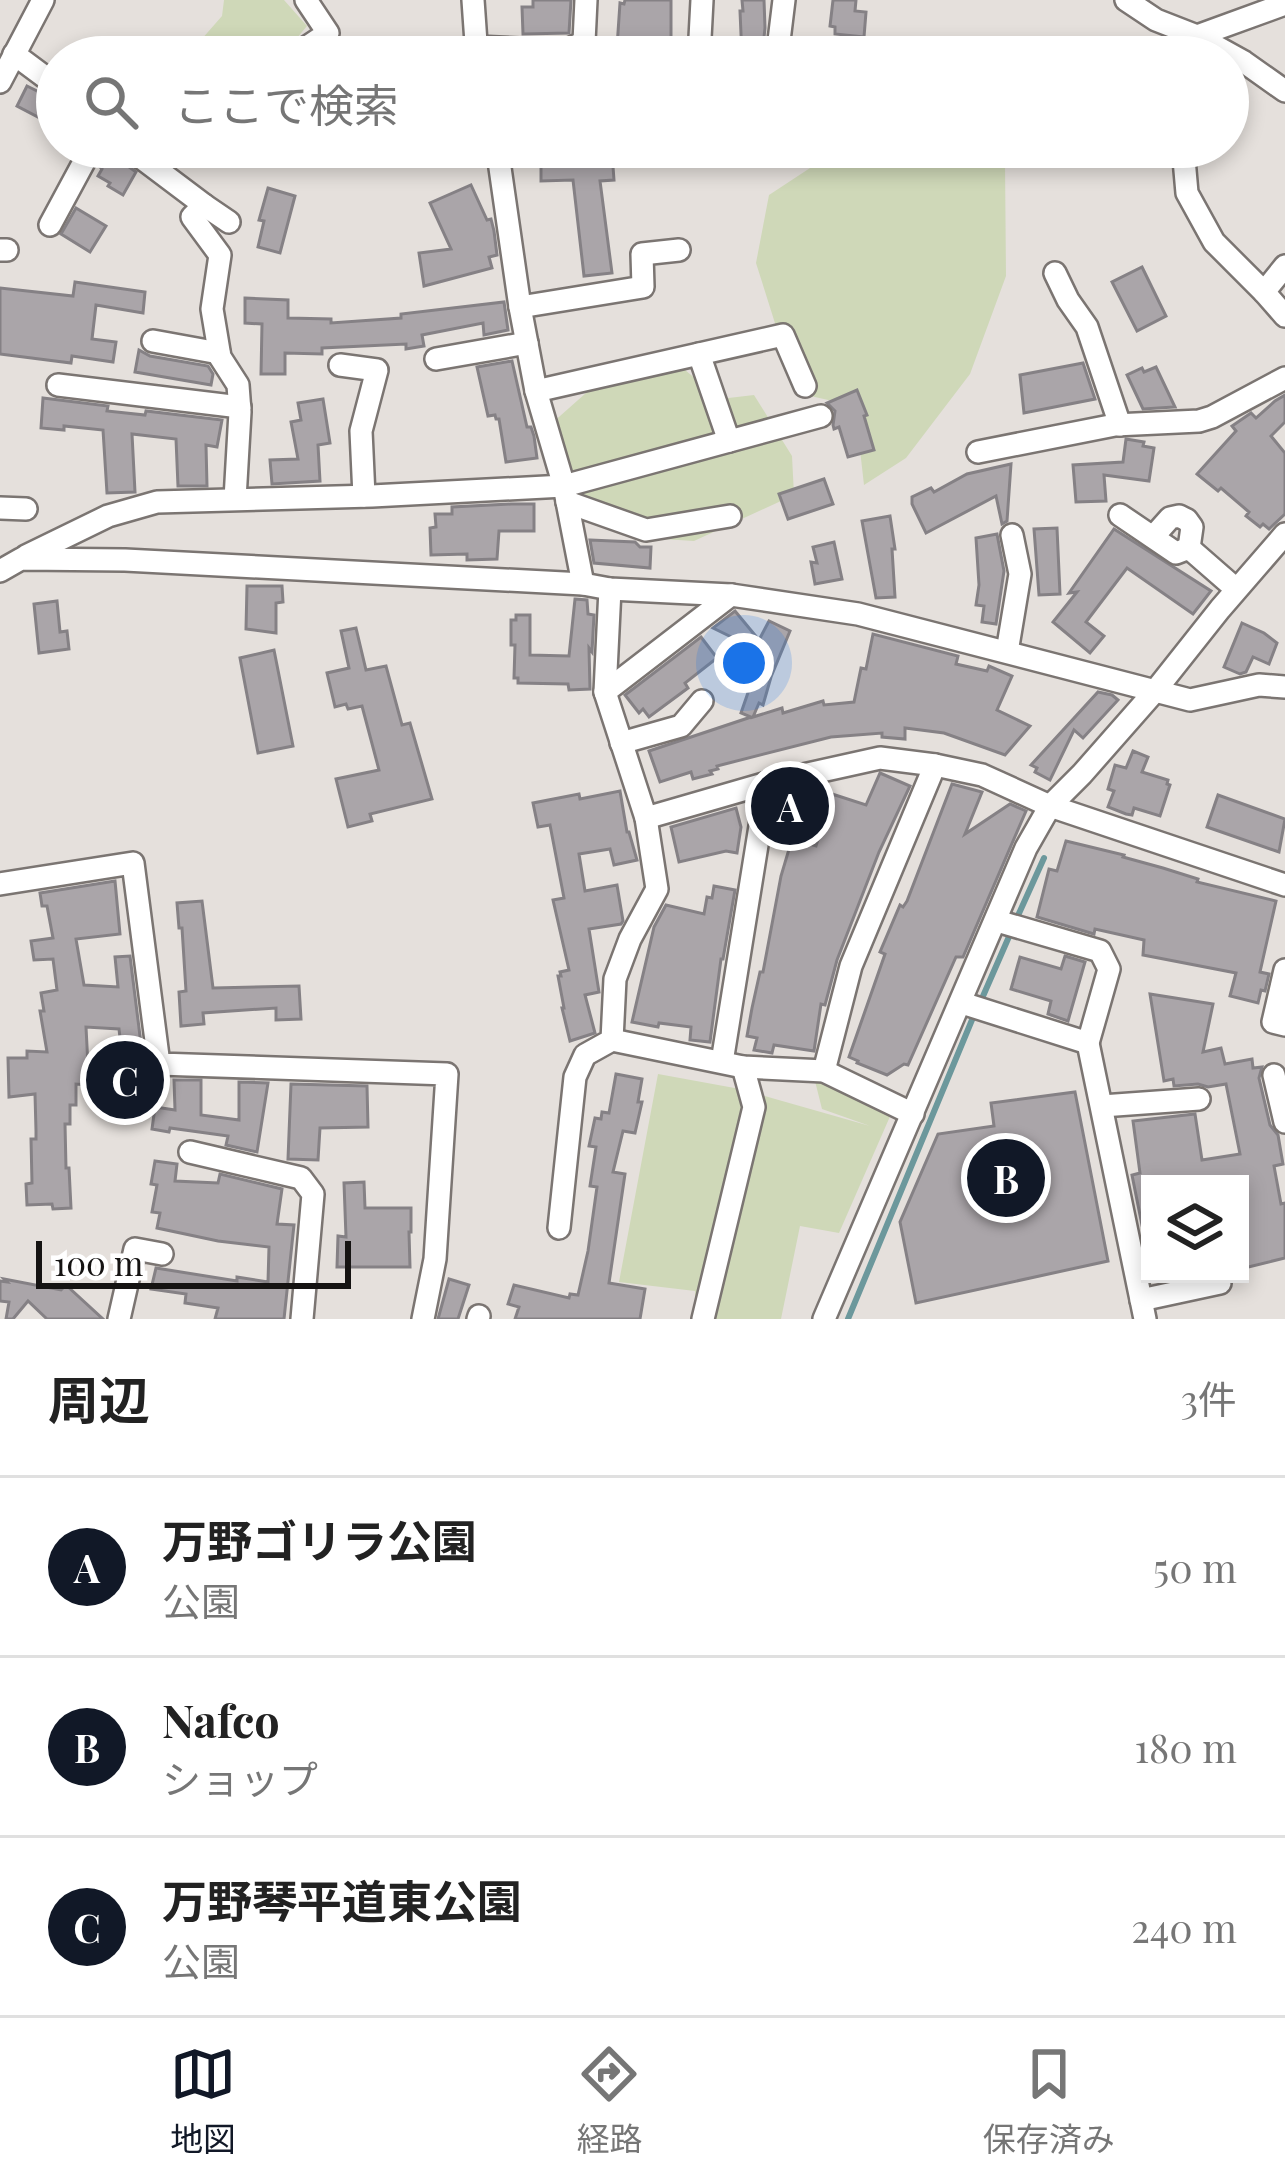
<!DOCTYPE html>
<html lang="ja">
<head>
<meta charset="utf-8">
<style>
  :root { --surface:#fff; --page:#f2f2f2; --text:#222; --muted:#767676; --line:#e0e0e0; --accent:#111827 }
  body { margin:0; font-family:"Playfair Display","Noto Sans JP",serif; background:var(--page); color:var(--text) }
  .controls { position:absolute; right:36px; bottom:36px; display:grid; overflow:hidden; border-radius:0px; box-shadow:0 6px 18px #0003 }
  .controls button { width:108px; height:108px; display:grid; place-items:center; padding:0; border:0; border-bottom:3px solid var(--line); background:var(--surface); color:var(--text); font:60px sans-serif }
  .scale { position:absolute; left:36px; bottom:30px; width:315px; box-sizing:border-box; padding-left:12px; border:6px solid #151312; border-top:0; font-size:33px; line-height:42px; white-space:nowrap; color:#151312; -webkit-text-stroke:9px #fff; paint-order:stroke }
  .you { position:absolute; left:744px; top:663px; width:42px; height:42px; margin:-30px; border:9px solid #fff; border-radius:50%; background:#1a73e8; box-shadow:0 0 0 18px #1a73e833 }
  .badge { display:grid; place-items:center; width:78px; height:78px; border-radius:50%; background:var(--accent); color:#fff; font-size:39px; font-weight:700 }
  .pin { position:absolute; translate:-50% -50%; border:6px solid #fff; box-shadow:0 3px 12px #0006 }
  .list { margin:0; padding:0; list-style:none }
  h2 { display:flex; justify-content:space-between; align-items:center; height:156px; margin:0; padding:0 48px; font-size:51px }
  h2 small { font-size:39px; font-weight:400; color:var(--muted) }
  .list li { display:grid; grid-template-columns:78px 1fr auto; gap:36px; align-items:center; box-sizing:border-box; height:180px; padding:0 48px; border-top:3px solid var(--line) }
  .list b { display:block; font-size:45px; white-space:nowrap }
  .list p { margin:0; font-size:39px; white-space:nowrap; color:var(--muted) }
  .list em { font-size:39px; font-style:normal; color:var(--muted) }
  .icon { flex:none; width:66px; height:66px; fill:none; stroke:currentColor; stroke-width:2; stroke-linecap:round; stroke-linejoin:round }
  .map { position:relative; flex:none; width:1285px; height:1319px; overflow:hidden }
  .search { position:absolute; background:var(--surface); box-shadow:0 6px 18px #0003; left:36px; right:36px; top:36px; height:132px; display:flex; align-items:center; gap:30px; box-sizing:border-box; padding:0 42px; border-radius:66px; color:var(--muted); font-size:45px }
  .sheet { height:696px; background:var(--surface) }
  nav { display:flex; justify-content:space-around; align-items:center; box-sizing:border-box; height:168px; border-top:3px solid var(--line); background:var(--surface); font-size:33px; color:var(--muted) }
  nav a { display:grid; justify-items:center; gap:6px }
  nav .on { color:var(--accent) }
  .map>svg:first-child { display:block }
  .green { fill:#cfd8b8 }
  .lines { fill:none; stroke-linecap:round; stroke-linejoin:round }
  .stream { stroke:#6c989c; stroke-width:6 }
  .building { fill:#aaa5a9; stroke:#858185; stroke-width:3 }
  .minor-casing { stroke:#7b7572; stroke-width:26 }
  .minor { stroke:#fff; stroke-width:21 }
</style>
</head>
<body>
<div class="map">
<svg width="1285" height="1319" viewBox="0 0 1285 1319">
  <rect width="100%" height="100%" fill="#e5e0dc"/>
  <!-- green -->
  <g class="green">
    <path d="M224,0H284L307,26L281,57H186L222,16Z"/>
    <path d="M842,147H994L1005,162L1006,276L970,374L906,458L864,485L855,406L797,393L756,263L769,195Z"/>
    <path d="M679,365L720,399L754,395L792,456L794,495L694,541L647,538L572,506L551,424L595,385Z"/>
    <path d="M823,771L810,837L760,830L767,783Z"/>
    <path d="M152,1050L154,1070L141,1090L104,1092L101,1053Z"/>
    <path d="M658,1074L740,1089L870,1126L822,1109L814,1077L895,1105L839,1233L800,1226L781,1319H695V1291L619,1282Z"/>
  </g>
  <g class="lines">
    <!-- stream -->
    <g class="stream">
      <path d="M1016,920L1044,858"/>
      <path d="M980,1003L1011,932"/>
      <path d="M848,1319L974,1015"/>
    </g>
  </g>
  <!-- building -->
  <g class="building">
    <path d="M533,0H571L569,33L523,34L522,7H533Z"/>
    <path d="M625,0H671V57H621V47H617L620,3L624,4Z"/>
    <path d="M742,0H764L765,28L762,57H742L740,11H743Z"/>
    <path d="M833,0H856L855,11L866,12L864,37L835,34V27L830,26Z"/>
    <path d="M27,86L57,101V127L17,106Z"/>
    <path d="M106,150L136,172L123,195L108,186L110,183L98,176L102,169L99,166Z"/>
    <path d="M612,153L614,180L600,181L612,273L584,276L573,180L541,181V155Z"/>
    <path d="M471,185L487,220L491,219L494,231L497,255L489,257L492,268L424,286L419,253L451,249L430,203Z"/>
    <path d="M268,188L295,196L280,253L258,247L264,221L259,220Z"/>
    <path d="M76,208L106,226L90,252L61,234Z"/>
    <path d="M1142,267L1166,316L1137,331L1112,282Z"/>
    <path d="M75,282L145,292L143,313L96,305L92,339L116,342L113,362L72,356L71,363L0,354V288L73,296Z"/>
    <path d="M245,298L288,300V318L331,319V323L401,318V314L504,302L508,330L484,335L483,323L422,335L424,346L406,349V344L322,348V354L285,353V374H261L262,324L245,323Z"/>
    <path d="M139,350L150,356L208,366L213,374L211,385L135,372Z"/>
    <path d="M512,361L527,427H531L534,436L537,458L506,462L499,419H496L495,415L488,416L477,367Z"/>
    <path d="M1083,363L1095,399L1024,413L1020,375Z"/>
    <path d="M1156,367L1175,407H1174L1143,409L1127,375L1142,368L1144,372Z"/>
    <path d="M857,390L867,415L864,416L874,450L848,457L839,427L834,429L833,425L835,411L827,403Z"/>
    <path d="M1285,395V422L1271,436L1285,453V514L1269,529L1263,524L1260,527L1246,516L1249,512L1221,488L1218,491L1197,474L1236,431L1232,426L1251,413L1256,418L1275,401Z"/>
    <path d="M43,398L108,406L107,411L145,415L146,411L222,420L217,447L206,445L207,486H178L176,439L132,434L135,492L107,493L103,430L64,426V430L41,428Z"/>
    <path d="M323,399L330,443L318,445L320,481L272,484L270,460L298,459L291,422L301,420L298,403Z"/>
    <path d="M1126,439L1144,442L1143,446L1154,448L1149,481L1104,475L1106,501L1076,502L1073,465L1123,462Z"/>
    <path d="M1011,464L1007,521L1002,524L996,496L926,533L912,504V497L931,488L934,492L967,474Z"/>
    <path d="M824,479L833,504L788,519L779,494Z"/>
    <path d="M511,504H534V531H499L497,559L467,560V554L431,555L430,528L436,527L435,514H452V507Z"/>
    <path d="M890,516L895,549H892L895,597L876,598L862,521Z"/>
    <path d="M1057,528L1060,594L1039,595L1034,529Z"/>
    <path d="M1114,529L1211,591L1193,614L1127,568L1086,622L1104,636L1090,653L1053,622L1077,592L1069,593Z"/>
    <path d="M997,534L1004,571L996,624L982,622L984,606L976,605L979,585L976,538Z"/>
    <path d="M590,540L635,542L640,547H651L650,568L594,563Z"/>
    <path d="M834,542L842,579L815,584L811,562L817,563L813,547Z"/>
    <path d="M247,586H282L283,602L276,603V633L246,629Z"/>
    <path d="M575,599L587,600L588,614L594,615L592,652L589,648L590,689L569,690L568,684L518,683V678H514L515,645H511V620H516V615H530V655L569,656Z"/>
    <path d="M57,601L60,632L67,631L69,649L39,653L34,604Z"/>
    <path d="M735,611L759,640L769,621L790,631L771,677L763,705L759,703L753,717L782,708L783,713L823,701L824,705L854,702L861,668L866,669L873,634L958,656L956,664L987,671L989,666L1012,676L997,710L1030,726L1005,755L944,733L905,728V739L882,737V733L831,737L717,766L718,769L710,771L712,774L693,779L691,772L660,782L649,751L751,717L741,713L762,652L713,628Z"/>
    <path d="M1242,623L1264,633L1277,643L1269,664L1253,657L1246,672L1240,674L1224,667Z"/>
    <path d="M356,628L366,670L386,666L402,725L410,723L432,799L370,814L372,821L348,827L336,779L379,770L362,706L348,709L346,704L335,707L327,673L349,668L341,631Z"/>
    <path d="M701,637L717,658L685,683L688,688L649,717L643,709L639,713L625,695Z"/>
    <path d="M274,650L293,746L258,753L240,658Z"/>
    <path d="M1098,692L1112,695L1118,700L1083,738L1074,730L1050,780L1035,772L1037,768L1031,765Z"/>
    <path d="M1133,751L1148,757L1142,772L1168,780L1167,784L1170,785L1160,816L1134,808L1132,815L1126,814L1108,807L1114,791L1108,789L1115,765L1126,768Z"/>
    <path d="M880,773L910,786L879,852L837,960L825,1005L821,1004L814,1051L774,1045L772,1053L754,1050L757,1038L747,1036L752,1008L760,972H763L781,876L792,839L816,846L832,794L866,805Z"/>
    <path d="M952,784L982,792L965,834L1010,804L1026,811L963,957H956L908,1065L904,1064L887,1075L857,1063L858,1061L849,1057L885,954L880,952L900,905L903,907L907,901Z"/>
    <path d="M620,791L627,832H629L637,860L614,865L610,849L579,854L585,891L617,885L623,921L621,924L589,929L599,992L585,995L595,1033L570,1041L562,1008H564L558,976H561L560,972L569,970L553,900L564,898L550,825L538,827L533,803L579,794L580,799Z"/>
    <path d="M1218,795L1285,819L1279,852L1207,827Z"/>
    <path d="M736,808L741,827L737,853L726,851L679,862L671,827Z"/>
    <path d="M1066,841L1124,855L1123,857L1163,868L1198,879L1197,882L1276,901L1260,972L1269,974L1265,991L1261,990L1258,1003L1230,996L1236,973L1143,955L1144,940L1095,929L1094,934L1037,917L1049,869L1057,871Z"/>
    <path d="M115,881L120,934L76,939L84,985L118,987L115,957L130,956L141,1044L121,1046L119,1029L86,1027L89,1085L76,1084V1105H70V1124H65L66,1168H69L71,1208L53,1209L52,1204L27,1205L26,1184L32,1183L31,1139H36V1131L35,1094L9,1097L8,1058H27V1051L47,1052L40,1011H44L41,993L57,990L53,959L34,960L31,941L53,938L47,906H42L40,893Z"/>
    <path d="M714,886L735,890L723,959H721L710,1042L690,1040L691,1027L659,1023L658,1027L632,1022L654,927L666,905L704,914L707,897L712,898Z"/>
    <path d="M202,901L213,988L299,986L301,1019L276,1020V1008L203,1013L204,1024L181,1026L179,992L186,991L182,928H179L177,903Z"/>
    <path d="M1065,956L1085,962L1068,1021L1048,1014L1051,1001L1011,989L1020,957L1061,969Z"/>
    <path d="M1150,994L1213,1004L1203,1052L1221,1048L1225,1064L1252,1059L1253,1068L1262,1067L1259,1078L1270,1125L1278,1135L1283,1164L1274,1166L1281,1204L1285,1203V1258L1240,1269V1184H1150V1224L1142,1225L1132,1175L1140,1173L1133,1121L1195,1114L1202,1160L1240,1154L1226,1084L1208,1087L1198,1084L1174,1086L1173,1079L1164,1081Z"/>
    <path d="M616,1074L642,1079L638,1102H642L635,1133L623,1131L613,1172L625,1174L609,1283L645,1289L640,1319H515L519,1307L508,1304L514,1285L569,1298L570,1294L578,1295L588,1251L597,1187L590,1186L596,1147L589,1146L595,1118L601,1119L602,1112L609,1113Z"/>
    <path d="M174,1080H201V1115L239,1120V1082L268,1083L257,1152L226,1145L228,1136L170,1128L169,1132L152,1129L155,1107L175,1110Z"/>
    <path d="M291,1084L367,1086L368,1127L320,1128L318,1160L288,1159Z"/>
    <path d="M1075,1092L1108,1261L916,1303L900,1222L938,1134L994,1126L991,1103Z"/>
    <path d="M155,1161L177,1164L175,1181L218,1183L220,1174L282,1189L277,1224L294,1225L284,1319H215L218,1308L185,1303L186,1294L151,1289L156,1268L237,1281V1277L268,1282L269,1247L218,1241L157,1228L160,1213L152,1212L157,1185L151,1184Z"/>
    <path d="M364,1182L365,1208H411V1232H409L410,1267H337L338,1236L346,1237L344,1183Z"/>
    <path d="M4,1279L61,1290L66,1285L103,1319H47L28,1301L13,1319H6L9,1302L0,1301V1281L7,1282Z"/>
    <path d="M449,1279L469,1285L458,1319H438Z"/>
  </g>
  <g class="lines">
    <defs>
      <g id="minor">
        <path d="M473,0L477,57"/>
        <path d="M1126,0L1156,20L1197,36L1244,62L1285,91"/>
        <path d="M1197,36L1285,4"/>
        <path d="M477,47L565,51L584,42L586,0"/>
        <path d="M14,54L57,86"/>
        <path d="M295,55L328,33L306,0"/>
        <path d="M699,57L702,0"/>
        <path d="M777,57L784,0"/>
        <path d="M0,82L43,0"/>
        <path d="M127,147L204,205L192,217L220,255L212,309L220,357L238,385L240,412L235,499"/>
        <path d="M497,147L520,307L536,391L564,486L583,584"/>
        <path d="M1184,159L1187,193L1214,242L1264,292"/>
        <path d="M204,205L229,222"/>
        <path d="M50,225L92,147"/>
        <path d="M0,250H7"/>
        <path d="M1285,266L1264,292L1285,316"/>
        <path d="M1055,273L1068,300L1087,327L1120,425"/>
        <path d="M520,307L643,287L642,254L679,250"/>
        <path d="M153,341L219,353"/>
        <path d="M699,354L729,441"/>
        <path d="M436,359L527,343"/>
        <path d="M340,365L377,370L361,431L364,496"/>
        <path d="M58,385L240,407"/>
        <path d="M536,391L783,335L805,386"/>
        <path d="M978,452L1115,425L1199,421L1212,417L1285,378"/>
        <path d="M567,502L646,530L730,516"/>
        <path d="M0,508L26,509"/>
        <path d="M1120,515L1176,553L1189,548L1236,589"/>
        <path d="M1153,537L1170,518L1179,516L1187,520L1192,527L1189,548"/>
        <path d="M26,556L108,516L157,502L372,496L564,486L821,416"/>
        <path d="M0,571L21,559L125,560L583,584L610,589L731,595L858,614L1190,700L1259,685L1285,687"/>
        <path d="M1007,652L1020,574L1012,535"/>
        <path d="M605,692L610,589"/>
        <path d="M621,743L681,726L702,701"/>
        <path d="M646,818L767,783L880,758L935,765L982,775L1050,806L1285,885"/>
        <path d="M0,884L133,863L159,1064L447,1074L435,1259L423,1319"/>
        <path d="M997,921L1100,951L1109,969L1088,1043"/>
        <path d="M1285,970L1273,1022L1285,1025"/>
        <path d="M962,1003L1088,1043L1145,1319"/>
        <path d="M612,1040L743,1067L824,1071L913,1114"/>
        <path d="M722,1062L767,783"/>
        <path d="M824,1071L851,966L935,765"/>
        <path d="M1274,1075L1285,1122"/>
        <path d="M1102,1106L1199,1099"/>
        <path d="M190,1152L301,1178L313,1194L302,1319"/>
        <path d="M559,1228L575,1077L585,1055L612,1040L615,979L630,939L657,889L646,818L605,692L731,595"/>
        <path d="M1141,1300L1220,1283"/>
        <path d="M119,1319L135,1249L162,1254"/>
        <path d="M478,1319L479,1316"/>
        <path d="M703,1319L754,1107L743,1067"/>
        <path d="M824,1319L1026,848L1050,806L1082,774L1155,691L1220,609L1285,534"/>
      </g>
    </defs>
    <!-- minor casing -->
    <use href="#minor" class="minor-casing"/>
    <!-- minor -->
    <use href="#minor" class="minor"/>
  </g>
</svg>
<div class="controls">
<button><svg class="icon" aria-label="layers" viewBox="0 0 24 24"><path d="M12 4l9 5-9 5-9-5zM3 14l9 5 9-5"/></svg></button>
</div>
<div class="scale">100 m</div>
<div class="you"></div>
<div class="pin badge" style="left:790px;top:806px">A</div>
<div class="pin badge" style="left:1006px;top:1178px">B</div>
<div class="pin badge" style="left:125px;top:1080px">C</div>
<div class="search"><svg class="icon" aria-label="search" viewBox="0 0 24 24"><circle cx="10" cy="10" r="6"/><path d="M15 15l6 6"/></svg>ここで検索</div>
</div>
<section class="sheet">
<h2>周辺<small>3件</small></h2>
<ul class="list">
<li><span class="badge">A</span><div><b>万野ゴリラ公園</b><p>公園</p></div><em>50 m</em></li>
<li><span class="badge">B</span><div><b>Nafco</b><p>ショップ</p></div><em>180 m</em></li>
<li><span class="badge">C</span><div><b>万野琴平道東公園</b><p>公園</p></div><em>240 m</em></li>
</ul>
</section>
<nav>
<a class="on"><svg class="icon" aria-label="map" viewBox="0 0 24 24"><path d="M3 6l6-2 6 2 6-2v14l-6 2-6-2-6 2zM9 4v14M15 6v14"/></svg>地図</a>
<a><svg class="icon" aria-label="directions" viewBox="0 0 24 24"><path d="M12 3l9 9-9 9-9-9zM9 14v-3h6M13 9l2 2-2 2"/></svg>経路</a>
<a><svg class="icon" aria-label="saved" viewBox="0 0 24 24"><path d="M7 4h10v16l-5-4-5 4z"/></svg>保存済み</a>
</nav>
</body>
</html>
